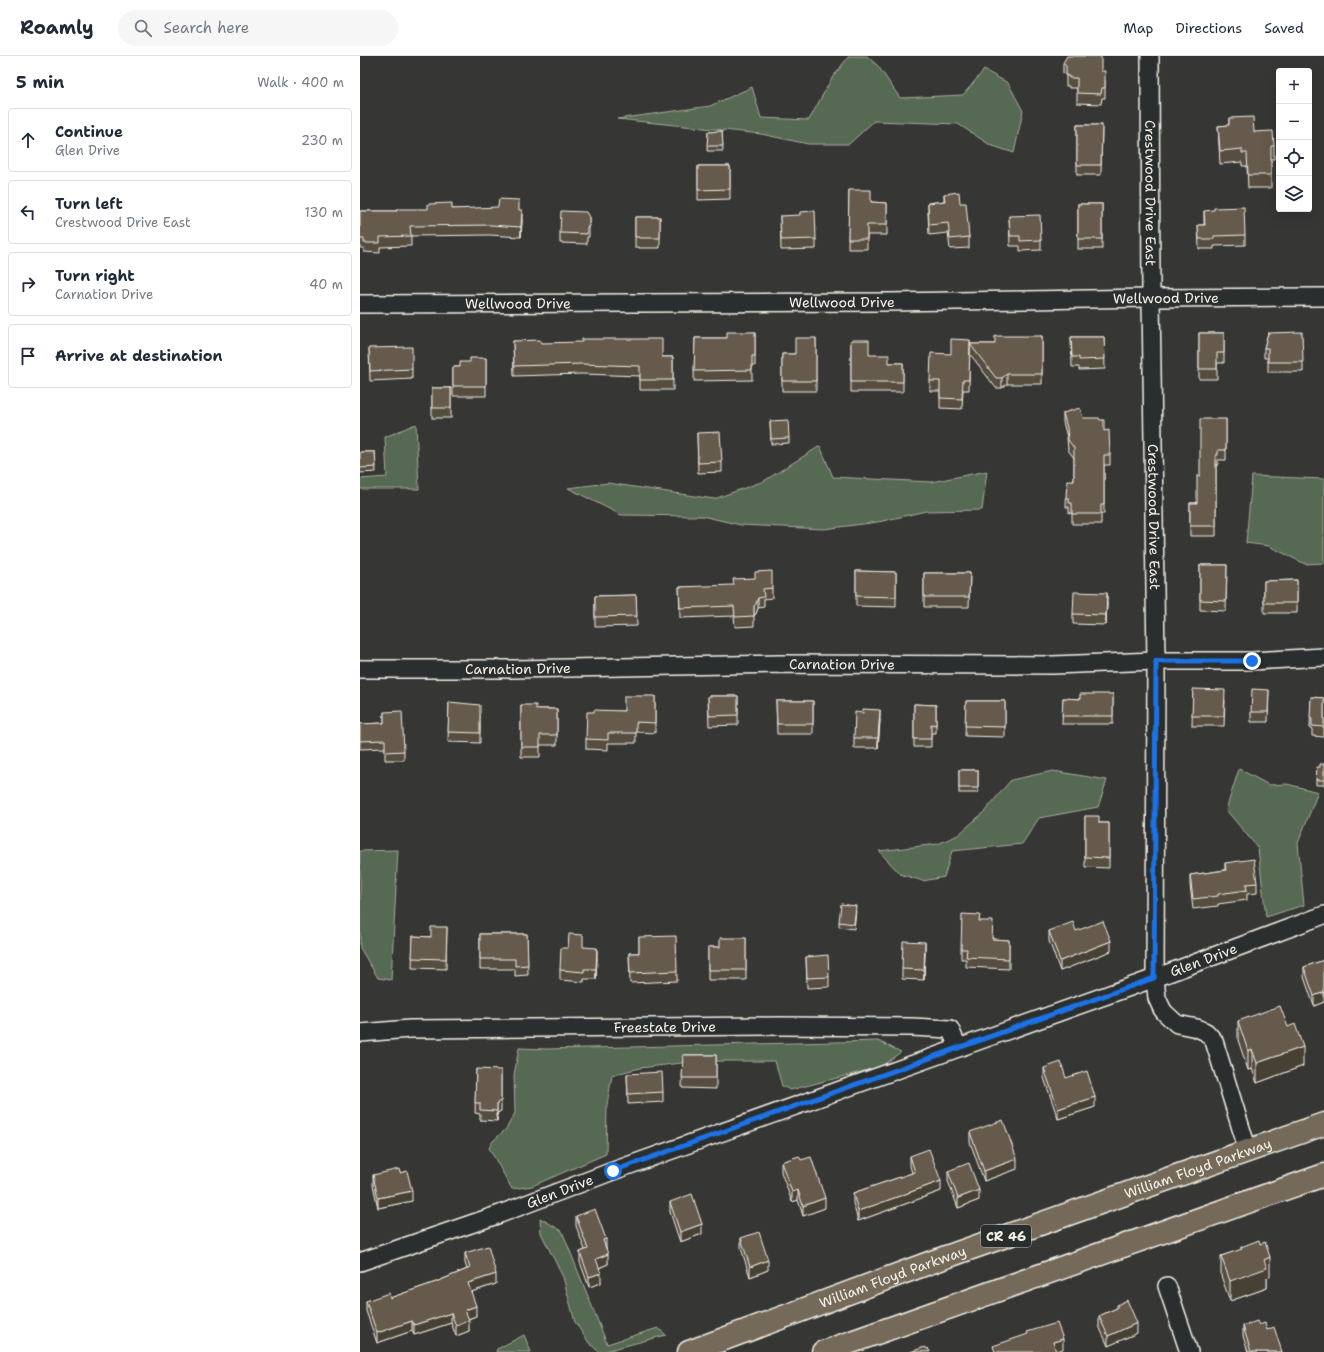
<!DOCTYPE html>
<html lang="en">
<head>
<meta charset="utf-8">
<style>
  :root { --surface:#fff; --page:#f6f6f7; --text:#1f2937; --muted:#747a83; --line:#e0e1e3 }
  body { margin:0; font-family:"Shantell Sans",sans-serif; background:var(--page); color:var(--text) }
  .controls { position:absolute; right:12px; top:12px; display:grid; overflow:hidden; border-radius:4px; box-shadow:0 4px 16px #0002 }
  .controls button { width:36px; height:36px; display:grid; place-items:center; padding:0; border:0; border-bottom:1px solid var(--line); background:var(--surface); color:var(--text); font:20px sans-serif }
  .stop { position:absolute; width:12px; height:12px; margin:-9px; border:3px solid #1a73e8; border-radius:50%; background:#fff }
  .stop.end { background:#1a73e8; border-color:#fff; box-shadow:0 1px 4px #0008 }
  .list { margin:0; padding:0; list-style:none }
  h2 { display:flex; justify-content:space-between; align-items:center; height:52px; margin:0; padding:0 16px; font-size:17px }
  h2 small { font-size:13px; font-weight:400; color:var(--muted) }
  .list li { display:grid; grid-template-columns:26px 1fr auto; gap:12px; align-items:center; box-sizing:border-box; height:64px; margin:0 8px 8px; padding:0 8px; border:1px solid var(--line); border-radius:4px }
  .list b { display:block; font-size:15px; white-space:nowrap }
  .list p { margin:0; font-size:13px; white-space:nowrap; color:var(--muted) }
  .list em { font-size:13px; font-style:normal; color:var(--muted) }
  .icon { flex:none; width:22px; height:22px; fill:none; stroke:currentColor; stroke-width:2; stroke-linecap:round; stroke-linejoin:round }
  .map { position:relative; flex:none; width:964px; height:1296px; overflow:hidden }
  header { display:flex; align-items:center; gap:24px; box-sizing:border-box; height:56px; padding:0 20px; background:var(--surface); border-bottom:1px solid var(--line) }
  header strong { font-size:19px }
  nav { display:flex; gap:22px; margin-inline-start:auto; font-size:14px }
  .search { width:280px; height:36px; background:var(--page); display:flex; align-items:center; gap:10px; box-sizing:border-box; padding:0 14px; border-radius:22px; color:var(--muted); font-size:15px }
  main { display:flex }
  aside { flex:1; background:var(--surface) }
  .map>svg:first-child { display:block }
  .green { fill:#576953; stroke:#a6ad9e }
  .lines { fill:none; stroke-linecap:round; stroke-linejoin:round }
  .minor-casing { stroke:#f4f1e8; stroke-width:20 }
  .highway-casing { stroke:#f4f1e8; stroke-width:25 }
  .minor { stroke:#2a2d2e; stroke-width:17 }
  .highway { stroke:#746a5a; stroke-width:22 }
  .wall { fill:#574d41; stroke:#f4f1e8 }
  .shaded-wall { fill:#473f35; stroke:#f4f1e8 }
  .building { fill:#655a4c; stroke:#f4f1e8 }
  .route { stroke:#1a73e8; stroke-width:5 }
  .labels { text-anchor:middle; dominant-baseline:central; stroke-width:3; stroke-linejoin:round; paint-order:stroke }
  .shield { fill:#2a2d2e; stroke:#b7b6b0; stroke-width:1 }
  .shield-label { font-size:13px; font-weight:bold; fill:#f4f1e8 }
  .street-label { font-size:14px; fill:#f4f1e8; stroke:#2a2d2e }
</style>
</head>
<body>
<header>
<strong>Roamly</strong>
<div class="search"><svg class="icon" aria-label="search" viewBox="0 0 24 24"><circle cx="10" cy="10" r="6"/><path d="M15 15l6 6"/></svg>Search here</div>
<nav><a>Map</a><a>Directions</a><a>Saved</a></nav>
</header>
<main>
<aside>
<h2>5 min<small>Walk · 400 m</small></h2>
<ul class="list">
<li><svg class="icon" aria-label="ahead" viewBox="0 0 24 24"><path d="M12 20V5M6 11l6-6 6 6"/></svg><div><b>Continue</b><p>Glen Drive</p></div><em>230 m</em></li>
<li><svg class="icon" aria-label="left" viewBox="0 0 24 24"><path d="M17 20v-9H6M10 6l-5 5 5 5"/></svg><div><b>Turn left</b><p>Crestwood Drive East</p></div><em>130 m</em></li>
<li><svg class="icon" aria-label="right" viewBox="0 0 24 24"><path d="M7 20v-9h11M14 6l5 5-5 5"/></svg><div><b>Turn right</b><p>Carnation Drive</p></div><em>40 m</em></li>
<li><svg class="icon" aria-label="arrive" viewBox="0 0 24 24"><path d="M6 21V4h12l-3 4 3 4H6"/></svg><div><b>Arrive at destination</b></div></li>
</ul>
</aside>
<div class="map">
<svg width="964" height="1296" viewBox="0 0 964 1296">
  <rect width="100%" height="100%" fill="#363634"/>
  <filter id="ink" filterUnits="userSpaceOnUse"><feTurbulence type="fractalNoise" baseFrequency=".025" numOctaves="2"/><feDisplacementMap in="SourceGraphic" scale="8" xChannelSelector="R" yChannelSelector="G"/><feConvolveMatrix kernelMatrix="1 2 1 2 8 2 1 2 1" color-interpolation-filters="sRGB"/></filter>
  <g filter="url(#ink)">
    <!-- green -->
    <g class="green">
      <path d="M489,0H507L518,10L540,42L603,39L624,14L648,27L663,55L654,97L630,89L598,68L514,65L489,88H448L401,78L257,63L350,50L392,31L401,62L449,64L472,22Z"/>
      <path d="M56,368L59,433H0V423L27,421L25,381Z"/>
      <path d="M460,390L473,421L571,426L627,415L622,454L566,455L518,466L464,473L381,469L342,460L261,459L208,432L248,427L354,443L404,425Z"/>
      <path d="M892,420L964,423V507L945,508L909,490L886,487Z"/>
      <path d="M879,713L909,729L927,728L958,736L938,787L944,849L906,861L898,792L866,754Z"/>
      <path d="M693,715L747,724L738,751L679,762L662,788L592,795L584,821L563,825L540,818L519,795L578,788L598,779L624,756L651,724Z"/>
      <path d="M38,794L31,924L18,922L0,892V795Z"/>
      <path d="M518,985L541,996L520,1011L430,1034L422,1030L415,1005H338L280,1012L252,1019L247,1049L246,1098L172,1130L152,1133L129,1092L133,1085L146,1073L155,1057L154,1019L159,992L186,993Z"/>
      <path d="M180,1162L202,1175L247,1288L298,1272L306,1279L242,1296H239L229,1287L215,1266L203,1221L181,1177Z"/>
      <path d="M164,1279L171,1296H136L137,1293Z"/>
    </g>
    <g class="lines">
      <defs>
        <g id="minor">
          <path id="s1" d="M790,0L791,242L796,605L795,922L797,942L802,953L805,957L817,968L837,972L846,976L854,985L888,1095"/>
          <path id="s2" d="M0,248L529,246L791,242L964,241"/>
          <path id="s3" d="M0,613H155L419,608L693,609L796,605H892L964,601"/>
          <path id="s4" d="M0,977L50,973L420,970L552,971L590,973L598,991"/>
          <path id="s5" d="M0,1206L140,1158L253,1115L795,922L964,859"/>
          <path d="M807,1230L829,1296"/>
        </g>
        <g id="highway">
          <path id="s6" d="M329,1296L569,1207L964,1068"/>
          <path d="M463,1296L964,1119"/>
        </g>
      </defs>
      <!-- minor casing -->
      <use href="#minor" class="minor-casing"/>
      <!-- highway casing -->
      <use href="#highway" class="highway-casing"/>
      <!-- minor -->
      <use href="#minor" class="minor"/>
      <!-- highway -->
      <use href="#highway" class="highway"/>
    </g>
    <!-- wall -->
    <g class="wall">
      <path d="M703,7L741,15L745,25V42H742L741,48L717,47V32H709V30H706V20L703,17Z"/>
      <path d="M869,62L894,76L914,90V103H911V132H888L887,110H882V106L860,108L858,70L869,69Z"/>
      <path d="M717,69H742L741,119H717Z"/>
      <path d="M362,75L363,95H347L348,76Z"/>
      <path d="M338,110H370V143L338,144Z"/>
      <path d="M489,134L511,146L527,147V179H507V193H488Z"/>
      <path d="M584,138L600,147L609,181V192L590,193L588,177L569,179L568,157V147L584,145Z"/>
      <rect x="718" y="148" width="24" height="45"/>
      <path d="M92,153L159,154L162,164L161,181L130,179L51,180V190L20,191V197L4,196V192H0V155H37Z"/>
      <path d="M844,155L885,179V189L854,190V193H839L838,169H844Z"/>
      <path d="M420,160L456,183V193L421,194Z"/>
      <path d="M649,160L681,184V194L660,195V190H650Z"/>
      <path d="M229,161V181H227V188L200,187V177Z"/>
      <path d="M275,161H300V192H279V191H275Z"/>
      <path d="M395,276V310H392V324L334,325L335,282H367Z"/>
      <path d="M839,277H864V307H857V323H839Z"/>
      <path d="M908,277L943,306V316H908V302H904V292Z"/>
      <path d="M682,280V328H647L642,332H636L610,298V288H635Z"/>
      <path d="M711,281H744L745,313L719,314V311H712Z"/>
      <path d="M456,282V335H422V298H435Z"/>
      <path d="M491,284L509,299L529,307H543V336H491Z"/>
      <path d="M610,284L609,334H603L602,353L580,352V335H570V325L591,298Z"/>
      <path d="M153,285L181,287L302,301H313V334H280V320L222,318L154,320Z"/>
      <path d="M9,292L52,313V323L10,325Z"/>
      <path d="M126,302V340H93V311H100L110,306Z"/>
      <rect x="72" y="332" width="19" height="30"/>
      <path d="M703,357L723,362L744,375L750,399V409H744V458H741V468H712V457H709V451H706L707,425H714V402L708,394L707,381L703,366Z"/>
      <path d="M866,363V404H858V409H856V480H830V447H837Z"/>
      <path d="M410,365L429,382V387L411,388Z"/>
      <path d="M337,377L362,406V416L338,417Z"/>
      <path d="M0,396H15L16,416L0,417Z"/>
      <path d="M840,509H867L866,555L840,554Z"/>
      <path d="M496,515L536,516V551L496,550Z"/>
      <path d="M564,517H610L609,551H564Z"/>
      <path d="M937,524V557H904V525Z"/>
      <path d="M319,531L412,532V542L404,543V551L398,552L396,558L394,560V570L375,571L374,560L320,562Z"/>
      <path d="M276,539L277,570L235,571V540Z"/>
      <path d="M747,547L746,569L713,568V558Z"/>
      <path d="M833,633L865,644L864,670H832Z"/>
      <path d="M909,634L908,666H891V656Z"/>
      <path d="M753,638V668H702L703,642L720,643Z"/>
      <path d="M295,640V677L276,676V687H248V694L226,693V683L234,656L264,655Z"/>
      <path d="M348,640H378V669L349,670Z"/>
      <path d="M951,641L964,642V681L952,680V673L950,672Z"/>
      <path d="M416,645H453V678H417Z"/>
      <path d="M606,645H645V681L605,680Z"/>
      <path d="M89,646L120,659V687L88,686Z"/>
      <path d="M554,648L576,649V677H571V691H554Z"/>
      <path d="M161,649L176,653H197V689H180V701H161Z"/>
      <path d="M24,656L44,695V704H25V692L0,693V668L24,667Z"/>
      <path d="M520,664L518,692H494V682Z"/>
      <path d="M964,708V729H956V724L960,711Z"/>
      <rect x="599" y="714" width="19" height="23"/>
      <path d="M725,760L739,767H749V812L725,811Z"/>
      <path d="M865,807L897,827V837L887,838V844L858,848V850L833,853L830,829V819L865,814Z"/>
      <path d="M496,855L494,873L479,871V866Z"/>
      <path d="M620,865L633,883L649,884V913L606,911V903H601V893Z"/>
      <path d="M87,871L86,913L52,912L53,880L71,881Z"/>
      <path d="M689,875H716L751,895L700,915L689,885Z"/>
      <path d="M120,878H167L168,919L155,920V913H120Z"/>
      <path d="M279,881L317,915V925L270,927L269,897H279Z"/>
      <path d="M386,882V924H348V891H360Z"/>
      <path d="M223,891L237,902L236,923H224V926L200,924V914L208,892Z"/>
      <path d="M565,896L564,924L542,923V913Z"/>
      <path d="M446,901L469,921V931L447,932Z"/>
      <path d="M964,904V946L954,950L944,921V911Z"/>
      <path d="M878,965L943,1010L897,1027L892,1013L888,1014L878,984Z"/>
      <path d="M323,999H356V1033L322,1032Z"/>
      <path d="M684,1012L706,1022L735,1051L698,1063L684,1022Z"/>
      <path d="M116,1013L141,1055L137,1057V1065L120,1064V1058L115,1057Z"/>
      <path d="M267,1018L303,1036V1046L268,1048Z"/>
      <path d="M610,1076L657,1113L624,1125L610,1086Z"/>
      <path d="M550,1100L581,1135L498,1165L493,1147V1137L552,1117L550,1110Z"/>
      <path d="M421,1106L465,1152L443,1160L438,1144L432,1146L421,1116Z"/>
      <path d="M588,1115L619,1144L598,1152L588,1125Z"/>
      <path d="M40,1117L52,1145L18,1152L13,1129V1119Z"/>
      <path d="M310,1146L342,1178L320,1186L310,1156Z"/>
      <path d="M216,1160L246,1191L248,1208L239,1212L241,1227L229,1231L220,1206V1196L225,1194L216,1170Z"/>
      <path d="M381,1182L408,1214L390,1221L381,1192Z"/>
      <path d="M881,1191L910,1221L907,1222V1232L870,1245L861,1220V1200L881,1194Z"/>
      <path d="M105,1197L136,1228L111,1236L116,1260L108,1263L109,1275L96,1280L91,1267L54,1279L52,1275L17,1287L6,1255V1245L30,1242L76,1226L107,1213L105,1207Z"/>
      <path d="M757,1252L777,1277L748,1290L739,1270V1260Z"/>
      <path d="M899,1269L907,1274L922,1296H888L883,1280V1270Z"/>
    </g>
    <!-- shaded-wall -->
    <g class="shaded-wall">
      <path d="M162,154V164L161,181V171Z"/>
      <path d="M647,318V328L642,332V322Z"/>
      <path d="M747,537V547L746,569V559Z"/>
      <path d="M398,542V552L396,558L394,560V550Z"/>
      <path d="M520,654V664L518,692V682Z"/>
      <path d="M751,885V895L700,915V905Z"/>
      <path d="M565,886V896L564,924V914Z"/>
      <path d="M237,892V902L236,923V913Z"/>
      <path d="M964,936V946L954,950V940Z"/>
      <path d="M943,991V1010L897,1027V1007Z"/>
      <path d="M892,993V1013L888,1014V995Z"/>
      <path d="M141,1014V1055L137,1057V1065V1047Z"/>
      <path d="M735,1041V1051L698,1063V1053Z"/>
      <path d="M657,1103V1113L624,1125V1115Z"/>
      <path d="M581,1125V1135L498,1165V1155Z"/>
      <path d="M438,1134V1144L432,1146V1136Z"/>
      <path d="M619,1134V1144L598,1152V1142Z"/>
      <path d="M52,1135V1145L18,1152V1142Z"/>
      <path d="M465,1142V1152L443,1160V1150Z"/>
      <path d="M342,1168V1178L320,1186V1176Z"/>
      <path d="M246,1183V1193L243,1184Z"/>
      <path d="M248,1198V1208L236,1213V1203Z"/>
      <path d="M910,1201V1221L907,1222V1232L870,1245V1225L904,1204Z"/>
      <path d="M408,1204V1214L390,1221V1211Z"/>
      <path d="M241,1217V1227L229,1231V1221Z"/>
      <path d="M136,1218V1228L108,1237V1227Z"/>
      <path d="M116,1250V1260L105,1264V1254Z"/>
      <path d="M91,1257V1267L54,1279V1269Z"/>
      <path d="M109,1264V1275L96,1280V1270Z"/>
      <path d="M52,1265V1275L17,1287V1277Z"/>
      <path d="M777,1267V1277L748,1290V1280Z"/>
      <path d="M703,1283V1293L693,1296V1286Z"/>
    </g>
    <!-- building -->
    <g class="building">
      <path d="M707,0H741V15H745V32H742L741,38L717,37V22H709V20H706V10L703,7Z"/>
      <path d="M893,61L894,76L913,75L914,90H911V119H888L887,97H882V93L860,95L858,70L869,69V62Z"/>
      <path d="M717,69H742L741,109H717Z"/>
      <path d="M362,75L363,90H347L348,76Z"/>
      <path d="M338,110H370V133L338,134Z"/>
      <path d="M489,134H511V146L527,147V169H507V183H488Z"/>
      <path d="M599,136L600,147H606L609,181L590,183L588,167L569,169L568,147L585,145L584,138Z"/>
      <path d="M139,143L159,144V154H162L161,171L130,169L50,170L51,180L20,181V187H4V183H0V155H37V153H68V148L92,147V153L138,151Z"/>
      <rect x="718" y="148" width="24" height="35"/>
      <path d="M884,151L885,179L854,180V183H839L838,169H845L844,155L854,154V152Z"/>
      <path d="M201,155L226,156L229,161V171H227V178L200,177Z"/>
      <path d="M455,155L456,183L421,184L420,160L440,159V156Z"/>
      <path d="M680,159L681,184L660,185V180H650L649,160Z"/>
      <path d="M275,161H300V182H279V181H275Z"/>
      <path d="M367,276H395V300H392V314L334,315L335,282H367Z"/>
      <path d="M942,276L943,306H908V292H904L908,277Z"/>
      <path d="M839,277H864V297H857V313H839Z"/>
      <path d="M635,280H682V318H647L642,322H636L610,288H635Z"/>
      <path d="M711,281H744L745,303L719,304V301H712Z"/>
      <path d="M435,282H456V325H422V298H435Z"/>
      <path d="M222,283H302V301H313V324H280V310L222,308L154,310L153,285L180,284L181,287L222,286Z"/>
      <path d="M591,283L610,284L609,324H603L602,343L580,342V325H570L571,297L591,298Z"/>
      <path d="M491,284H509V299H529V307H543V326H491Z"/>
      <path d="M52,291V313L10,315L9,292Z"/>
      <path d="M110,302H126V330H93V311H100V306H110Z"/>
      <rect x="72" y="332" width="19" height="20"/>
      <path d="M720,352L723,362H739L740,364H744V375L749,374L750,399H744V449H741V458H712V447H709V442H706L707,425H714V392L708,384L707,372L703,357Z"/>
      <path d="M840,363H866V394H858V399H856V470H830V447H837V420H840Z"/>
      <path d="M428,364L429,382L411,383L410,365Z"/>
      <path d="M360,376L362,406L338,407L337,377Z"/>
      <path d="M0,396H15L16,411L0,412Z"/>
      <path d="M840,509H867L866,545L840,544Z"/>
      <path d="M412,515V532L403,533L404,541L398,542L396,548L394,550V560L375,561L374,550L320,552L319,531L374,529L373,523L395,522V516Z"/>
      <path d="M496,515L536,516V541L496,540Z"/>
      <path d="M564,517H610L609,541H564Z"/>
      <path d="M937,524V547H904V525Z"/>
      <path d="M714,536L747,537L746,559L713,558Z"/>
      <path d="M276,539L277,560L235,561V540Z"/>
      <path d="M833,633L865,634L864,660H832Z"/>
      <path d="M892,633L909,634L908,656H891Z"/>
      <path d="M720,638H753V660H702L703,642L720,643Z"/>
      <path d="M264,640H295V667L276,666V677H248V684L226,683L227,656H234V654L264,655Z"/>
      <path d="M348,640H378V659L349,660Z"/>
      <path d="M951,641L964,642V671L952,670V663L950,662Z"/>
      <path d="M416,645H453V668H417Z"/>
      <path d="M606,645H645V671L605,670Z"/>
      <path d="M89,646L120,649V677L88,676Z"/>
      <path d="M554,648L576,649V669L571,668V683H554Z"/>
      <path d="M161,649H176V653H197V679H180V691H161Z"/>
      <path d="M503,653L520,654L518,682H494L495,656L503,657Z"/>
      <path d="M42,655L44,695L25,696V684L0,685V668L24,667V656Z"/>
      <path d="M960,708H964V724H956L957,711H960Z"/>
      <rect x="599" y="714" width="19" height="18"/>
      <path d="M725,760H739V767H749V802L725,801Z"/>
      <path d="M894,803L897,827L886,828L887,834L858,838V840L833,843L830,819L866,814L865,807Z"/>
      <path d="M481,848L496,850L494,868L479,866Z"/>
      <path d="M602,858L620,859L619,865H633L632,883L649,884V903L606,901L607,893H601Z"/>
      <path d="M743,865L751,885L700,905L689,875L713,866L716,875Z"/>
      <path d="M71,871H87L86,903L52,902L53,880L71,881Z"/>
      <path d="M120,878H167L168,909L155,910V903H120Z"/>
      <path d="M209,878L223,879V891L237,892L236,913H224V916L200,914L201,892H208Z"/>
      <path d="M316,880L317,915L270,917L269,897H279V881Z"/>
      <path d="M360,882H386V914H348V891H360Z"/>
      <path d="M543,885L565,886L564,914L542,913Z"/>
      <path d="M468,899L469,921L447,922L446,901Z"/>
      <path d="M964,904V936L954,940L944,911Z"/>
      <path d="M920,950L928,971L935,968L943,991L897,1007L892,993L888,995L878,965Z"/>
      <path d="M323,999H356V1022H322Z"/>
      <path d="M701,1006L706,1022L727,1015L735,1041L698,1053L684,1012Z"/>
      <path d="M116,1013L141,1014V1045L137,1047V1055L120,1054V1047H115Z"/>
      <path d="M302,1016L303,1036L268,1038L267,1018Z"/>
      <path d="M643,1064L657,1103L624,1115L610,1076Z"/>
      <path d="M569,1093L581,1125L498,1155L493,1137L555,1116L550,1100Z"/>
      <path d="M439,1100L441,1104L451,1101L465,1142L443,1150L438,1134L432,1136L421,1106Z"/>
      <path d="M609,1107L619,1134L598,1142L588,1115Z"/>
      <path d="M39,1113L40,1117L47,1115L52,1135L18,1142L13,1119Z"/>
      <path d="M332,1138L342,1168L320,1176L310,1146Z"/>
      <path d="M235,1153L246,1183L243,1184L248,1198L236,1203L241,1217L229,1221L220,1196L228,1193L216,1160Z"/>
      <path d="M399,1176L408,1204L390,1211L381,1182Z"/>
      <path d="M899,1184L900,1188L905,1186L910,1201L904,1204L907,1212L870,1225L861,1200L882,1193L881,1191Z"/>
      <path d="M128,1190L136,1218L108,1227L116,1250L105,1254L109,1264L96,1270L91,1257L54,1269L52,1265L17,1277L6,1245L29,1237L30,1242L76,1226L110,1212L105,1197Z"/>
      <path d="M767,1244L777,1267L748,1280L739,1260L757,1252V1249Z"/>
      <path d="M897,1265L899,1269L905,1267L907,1274L914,1271L922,1296H891L883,1270Z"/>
      <path d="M697,1267L703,1283L693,1286L696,1296H635L633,1290L668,1278L667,1276Z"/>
      <path d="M565,1291L567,1293L568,1292L570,1296H550Z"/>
    </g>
  </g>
  <g class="lines" filter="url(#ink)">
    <!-- route -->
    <path class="route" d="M253,1115L794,922L796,605H892"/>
  </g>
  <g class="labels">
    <!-- shield labels -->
    <rect class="shield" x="621" y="1169" width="50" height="22" rx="3"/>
    <g class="shield-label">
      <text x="646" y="1180">CR 46</text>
    </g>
    <!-- street labels -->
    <g class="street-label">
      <text stroke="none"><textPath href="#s1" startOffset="137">Crestwood Drive East</textPath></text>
      <text stroke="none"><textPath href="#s2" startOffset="806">Wellwood Drive</textPath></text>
      <text stroke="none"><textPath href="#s2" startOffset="482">Wellwood Drive</textPath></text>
      <text stroke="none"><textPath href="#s2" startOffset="158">Wellwood Drive</textPath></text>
      <text stroke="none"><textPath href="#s1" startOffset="461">Crestwood Drive East</textPath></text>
      <text stroke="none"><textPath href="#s3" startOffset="482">Carnation Drive</textPath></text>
      <text stroke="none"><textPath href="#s3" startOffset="158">Carnation Drive</textPath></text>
      <text stroke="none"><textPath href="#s5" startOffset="896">Glen Drive</textPath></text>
      <text stroke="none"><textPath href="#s4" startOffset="305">Freestate Drive</textPath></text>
      <text stroke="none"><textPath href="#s6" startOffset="541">William Floyd Parkway</textPath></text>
      <text stroke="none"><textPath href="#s5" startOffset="212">Glen Drive</textPath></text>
      <text stroke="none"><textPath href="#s6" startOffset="217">William Floyd Parkway</textPath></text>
    </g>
  </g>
</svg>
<div class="controls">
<button>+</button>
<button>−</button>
<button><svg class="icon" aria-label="locate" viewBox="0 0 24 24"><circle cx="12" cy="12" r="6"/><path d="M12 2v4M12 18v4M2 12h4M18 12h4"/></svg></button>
<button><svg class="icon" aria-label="layers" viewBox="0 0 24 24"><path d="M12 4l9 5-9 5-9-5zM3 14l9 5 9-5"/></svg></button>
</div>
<div class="stop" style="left:253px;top:1115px"></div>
<div class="stop end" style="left:892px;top:605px"></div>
</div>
</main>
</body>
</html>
